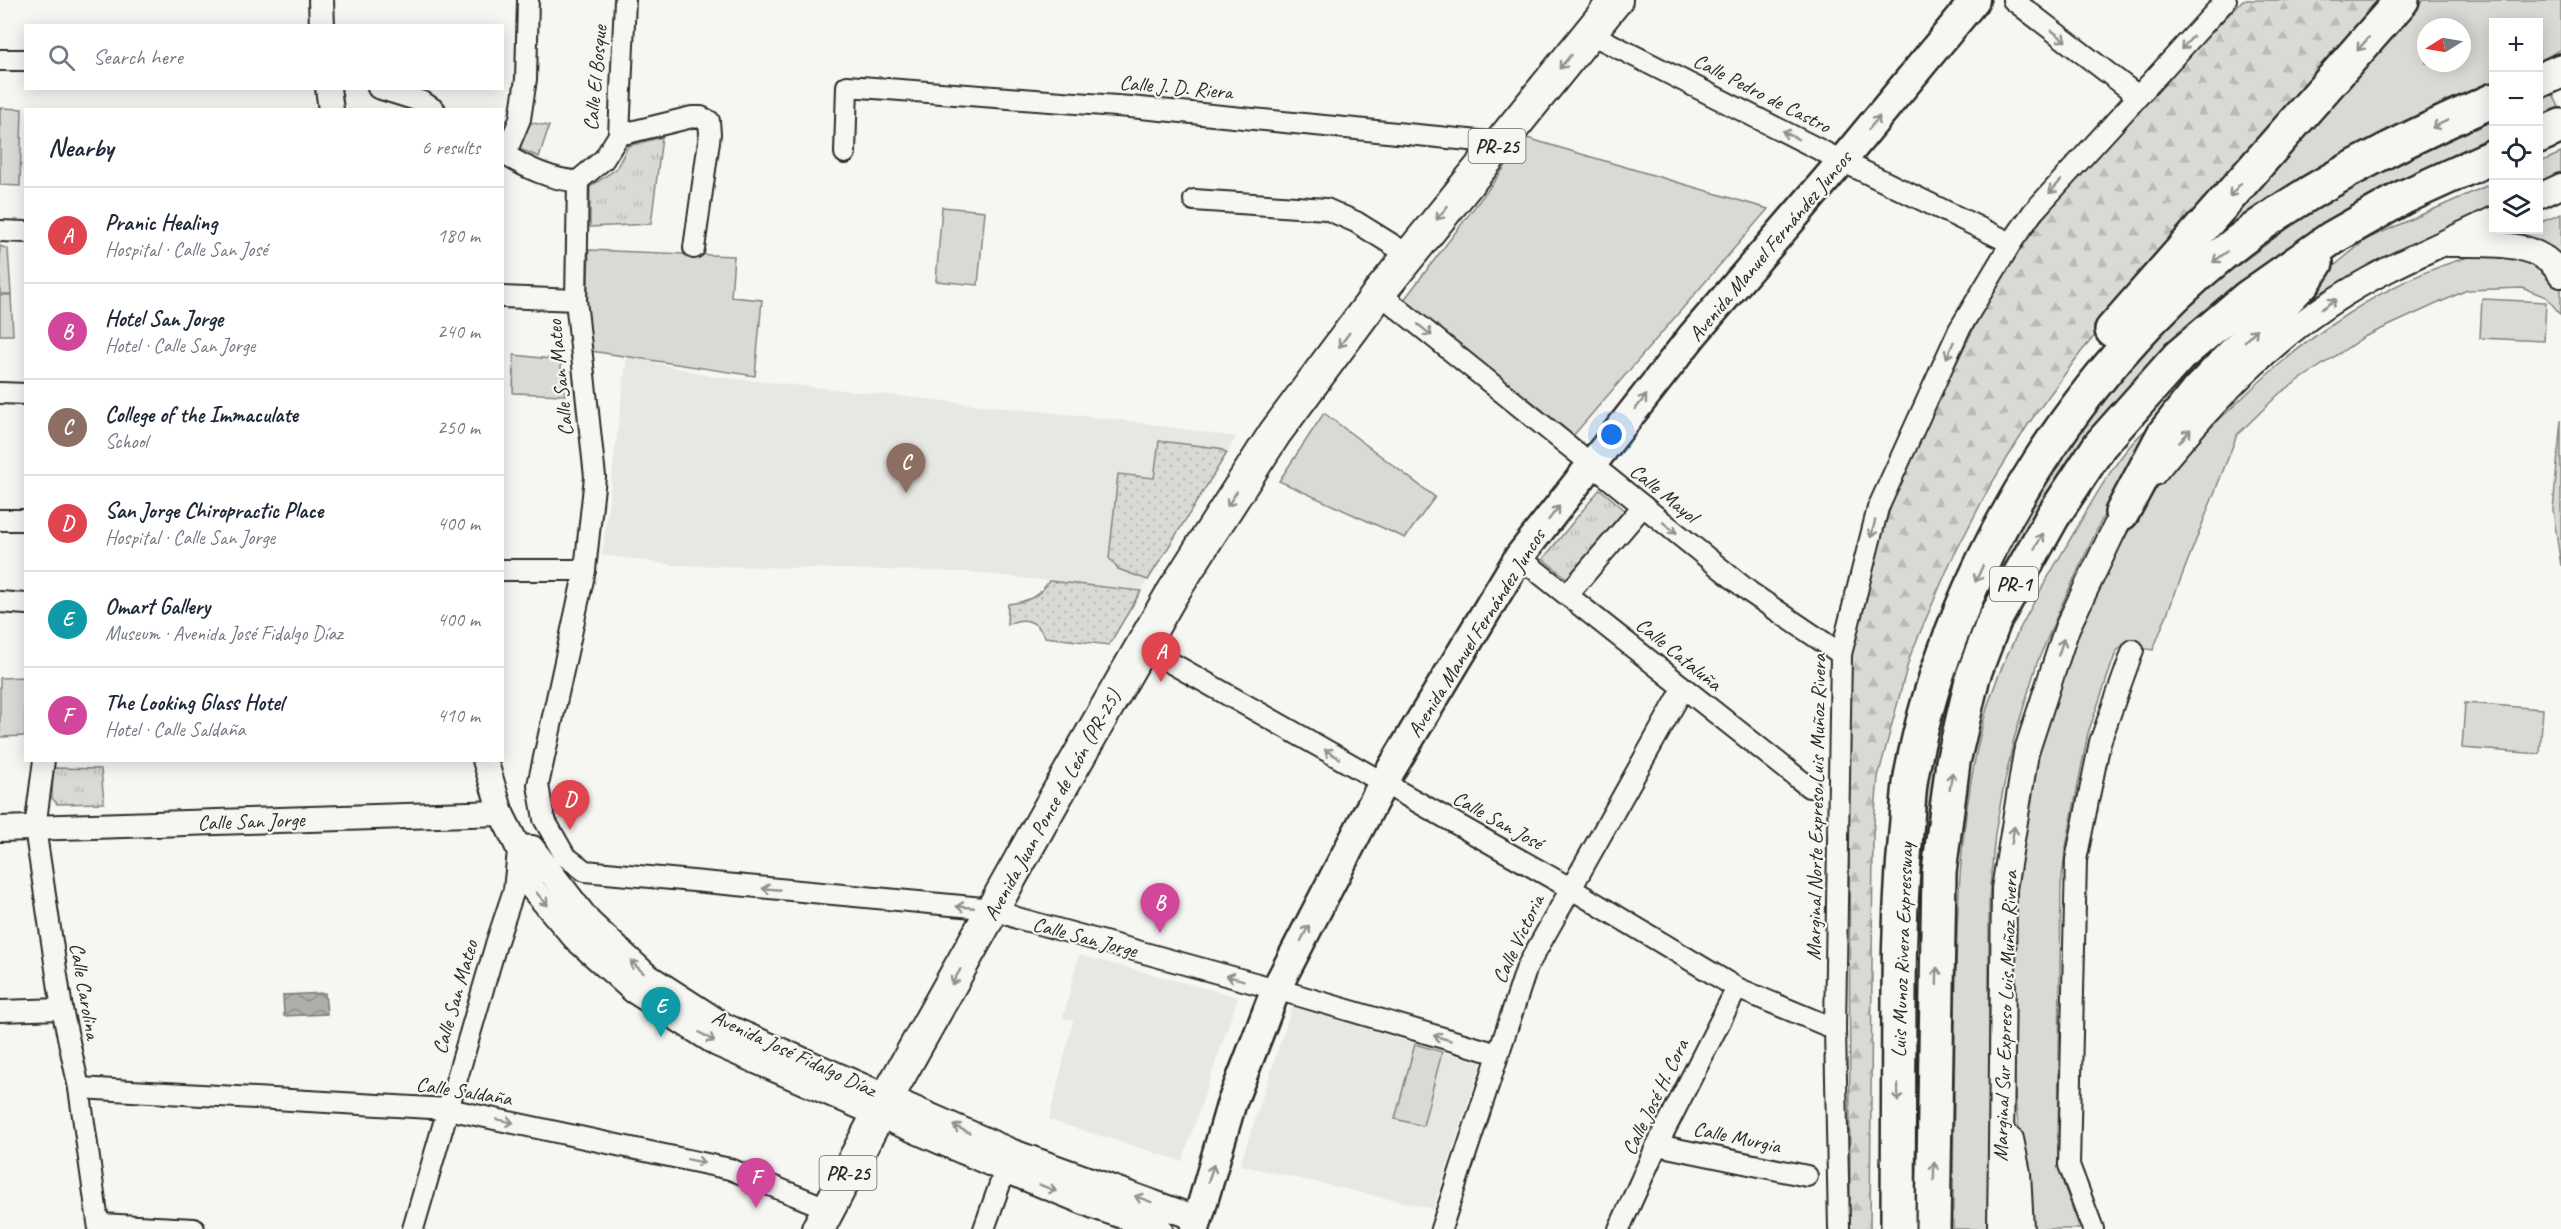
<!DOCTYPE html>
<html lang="en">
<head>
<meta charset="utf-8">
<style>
  :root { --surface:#fff; --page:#f6f6f7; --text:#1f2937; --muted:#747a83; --line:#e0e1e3; --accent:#2563eb }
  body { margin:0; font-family:Caveat,sans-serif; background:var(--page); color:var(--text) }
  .controls { position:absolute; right:18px; top:18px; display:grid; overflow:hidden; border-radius:0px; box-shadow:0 3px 15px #0003 }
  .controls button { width:54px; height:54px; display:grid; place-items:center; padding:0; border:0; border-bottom:2px solid var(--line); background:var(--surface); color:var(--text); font:30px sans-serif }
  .compass { position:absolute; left:2417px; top:18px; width:54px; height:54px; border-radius:50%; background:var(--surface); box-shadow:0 3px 15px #0003; rotate:259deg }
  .you { position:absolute; left:1612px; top:435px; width:21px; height:21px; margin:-15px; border:4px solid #fff; border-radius:50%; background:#1a73e8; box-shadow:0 0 0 9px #1a73e833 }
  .badge { display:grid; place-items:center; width:39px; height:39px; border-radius:50%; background:var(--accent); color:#fff; font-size:20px; font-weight:700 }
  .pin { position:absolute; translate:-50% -50px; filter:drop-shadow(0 2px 3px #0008) }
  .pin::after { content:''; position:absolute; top:32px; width:21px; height:18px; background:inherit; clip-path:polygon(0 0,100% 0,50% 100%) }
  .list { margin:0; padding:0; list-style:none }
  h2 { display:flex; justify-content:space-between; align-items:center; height:78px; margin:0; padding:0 24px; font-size:26px }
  h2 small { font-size:20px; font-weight:400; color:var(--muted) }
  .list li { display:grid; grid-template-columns:39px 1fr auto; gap:18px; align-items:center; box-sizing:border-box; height:96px; padding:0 24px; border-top:2px solid var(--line) }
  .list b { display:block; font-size:22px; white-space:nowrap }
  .list p { margin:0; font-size:20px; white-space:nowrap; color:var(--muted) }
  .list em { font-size:20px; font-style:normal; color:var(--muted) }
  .icon { flex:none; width:33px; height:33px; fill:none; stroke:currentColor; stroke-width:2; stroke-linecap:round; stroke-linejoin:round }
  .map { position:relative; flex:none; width:2561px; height:1229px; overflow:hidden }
  .search { position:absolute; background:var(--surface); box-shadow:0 3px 15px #0003; left:24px; top:24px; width:480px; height:66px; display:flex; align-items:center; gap:15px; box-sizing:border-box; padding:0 21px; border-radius:0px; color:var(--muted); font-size:22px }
  .panel { position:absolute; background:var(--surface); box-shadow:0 3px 15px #0003; left:24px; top:108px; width:480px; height:654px; border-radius:0px }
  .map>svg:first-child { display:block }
  .built { fill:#e7e7e3 }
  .grass { fill:#d9d9d5; stroke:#828280; stroke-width:1.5; fill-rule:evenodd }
  .forest { fill:url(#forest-firs); stroke:#828280; stroke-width:1.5 }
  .park { fill:url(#park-tufts); stroke:#828280; stroke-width:1.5 }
  .garden { fill:url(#garden-dots); stroke:#828280; stroke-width:1.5 }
  .water { fill:url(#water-waves); stroke:#7a7a78; stroke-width:1.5 }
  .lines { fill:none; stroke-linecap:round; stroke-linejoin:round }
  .minor-casing { stroke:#2b2b2b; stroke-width:24 }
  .tertiary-casing { stroke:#2b2b2b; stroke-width:28 }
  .secondary-casing { stroke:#2b2b2b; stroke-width:33 }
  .primary-casing { stroke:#2b2b2b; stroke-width:36 }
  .motorway-casing { stroke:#2b2b2b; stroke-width:38 }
  .minor { stroke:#f6f6f2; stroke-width:20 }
  .tertiary { stroke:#f6f6f2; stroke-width:24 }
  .secondary { stroke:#f6f6f2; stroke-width:28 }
  .primary { stroke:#f6f6f2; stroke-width:32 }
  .motorway { stroke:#f6f6f2; stroke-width:33 }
  .oneway { stroke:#90908e }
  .labels { text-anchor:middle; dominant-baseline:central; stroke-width:4.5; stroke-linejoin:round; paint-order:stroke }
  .shield { fill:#f6f6f2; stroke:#686867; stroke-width:1.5 }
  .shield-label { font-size:20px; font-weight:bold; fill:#2b2b2b }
  .street-label { font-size:21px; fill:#2b2b2b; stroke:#f6f6f2 }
</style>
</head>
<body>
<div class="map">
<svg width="2561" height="1229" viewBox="0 0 2561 1229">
  <defs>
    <pattern id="forest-firs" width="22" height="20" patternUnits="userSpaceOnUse" patternTransform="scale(1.5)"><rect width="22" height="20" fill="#d9d9d5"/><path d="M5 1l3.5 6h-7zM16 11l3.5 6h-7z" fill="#babab7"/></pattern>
    <pattern id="park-tufts" width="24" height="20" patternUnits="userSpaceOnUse" patternTransform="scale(1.5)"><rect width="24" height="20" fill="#d9d9d5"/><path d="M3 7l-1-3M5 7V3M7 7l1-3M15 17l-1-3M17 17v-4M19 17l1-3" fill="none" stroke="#babab7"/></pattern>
    <pattern id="garden-dots" width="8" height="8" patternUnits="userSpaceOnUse" patternTransform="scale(1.5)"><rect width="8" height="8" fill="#d9d9d5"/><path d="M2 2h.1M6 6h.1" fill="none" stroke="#babab7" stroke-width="1.8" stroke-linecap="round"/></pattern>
    <pattern id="water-waves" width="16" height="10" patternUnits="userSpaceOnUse" patternTransform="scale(1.5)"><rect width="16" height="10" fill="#aeaeab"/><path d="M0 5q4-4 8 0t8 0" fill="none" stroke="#8e8e8b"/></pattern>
  </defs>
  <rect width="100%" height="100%" fill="#f6f6f2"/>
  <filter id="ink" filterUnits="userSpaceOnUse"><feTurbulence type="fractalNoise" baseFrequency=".0167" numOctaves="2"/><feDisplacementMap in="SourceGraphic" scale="12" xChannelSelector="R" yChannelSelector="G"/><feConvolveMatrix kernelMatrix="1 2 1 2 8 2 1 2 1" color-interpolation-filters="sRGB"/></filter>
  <g filter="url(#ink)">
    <!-- built -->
    <g class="built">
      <path d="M627,356L710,376L1129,421L1236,437L1141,591L969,572L674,565L602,555Z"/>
      <path d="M1079,955L1238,997L1182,1161L1049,1120L1073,1021L1063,1018Z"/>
      <path d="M1292,1007L1481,1063L1433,1209L1240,1165Z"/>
    </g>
    <!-- grass -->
    <g class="grass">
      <path d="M2423,0H2561V49L2552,54L2539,67L2538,22H2494L2493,86L2157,296L2312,121ZM2426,27H2462V63H2426Z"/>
      <path d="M2553,94L2559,107L2539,116V101Z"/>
      <path d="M0,108L22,109L20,186L0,185Z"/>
      <path d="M2493,120V136L2359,203L2295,247L2182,335L1965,657C1944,724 1930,792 1924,862H1919L1917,831L1940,713L1977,599L2077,427L2174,318L2225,275L2288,228L2351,185L2415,152Z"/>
      <path d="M527,122L549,126L539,157L520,149Z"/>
      <path d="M1527,138L1768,209L1572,437L1404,300Z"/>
      <path d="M2561,153V184L2539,194L2538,163Z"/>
      <path d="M2493,183V214L2283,324L2324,274L2367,239Z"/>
      <path d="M942,207L985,211L978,285L936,281Z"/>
      <path d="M2561,214V261L2510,236L2524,230H2538L2539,223Z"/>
      <path d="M0,246L8,249L11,294H0Z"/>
      <path d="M589,250L734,256L731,297L762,300L755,376L591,351L587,315Z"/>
      <path d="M2472,256C2511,256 2532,259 2561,288V315L2546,297L2523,288L2467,290L2364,337L2280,393L2237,435L2153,650L2123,645L2116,652L2088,733L2065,852L2061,885L2058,1151L2063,1183L2080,1229H2032C2031,1214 2033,1197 2030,1182C2026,1157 2018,1132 2016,1107C2013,1075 2015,1040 2015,1008C2015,963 2013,917 2017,873C2028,751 2083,595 2152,494C2176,460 2209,429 2240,400C2304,338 2386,280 2472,256Z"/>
      <path d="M0,295H11L13,335H0Z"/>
      <path d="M2482,299L2546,302L2544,341L2480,338Z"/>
      <path d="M514,355L560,360L565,395L513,393Z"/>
      <path d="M1324,413L1435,497L1405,538L1279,481Z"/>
      <path d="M2561,420V566L2553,510Z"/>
      <path d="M2155,423L2143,449L2104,515L2062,604L2037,663L2014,739L2003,790L1995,833L1989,897V1229H1953C1953,1163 1954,1096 1955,1029C1956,928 1958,822 1983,723C2000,655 2040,591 2075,531C2093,500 2125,441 2155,423Z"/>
      <path d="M25,677V736L0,737V678Z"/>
      <path d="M2465,703L2543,709L2540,754L2462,748Z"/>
      <path d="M1415,1044L1442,1052L1423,1126L1395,1119Z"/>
    </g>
    <!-- forest -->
    <path class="forest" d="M2243,0H2378L2081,352L2029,423L1990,486L1950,563L1910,656L1878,777L1873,835L1870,1229H1850L1849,705L1853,644L1872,565L1892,503L1914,448L1988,300L2024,241L2077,177L2131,115Z"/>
    <!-- park -->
    <g class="park">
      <path d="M662,137L651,224L590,227V187L616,169L628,146Z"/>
      <path d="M1600,489L1625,510L1567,578L1543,559Z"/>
      <path d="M53,768L101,769L104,803L57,804L52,798Z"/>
    </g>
    <!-- garden -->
    <g class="garden">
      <path d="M1159,441L1219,448L1227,453L1148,580L1118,569L1109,558L1118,474L1154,478Z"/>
      <path d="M1049,581L1141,591L1109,645L1045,637C1037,620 1023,616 1007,625L1008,604C1027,602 1039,597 1049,581Z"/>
    </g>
    <!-- water -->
    <path class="water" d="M325,993L327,1014L284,1016L283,995Z"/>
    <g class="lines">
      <defs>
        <g id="minor">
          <path d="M2013,0L2138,96"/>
          <path d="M1589,33L1842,161L2011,243"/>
          <path d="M0,60H26"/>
          <path d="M378,88L423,102L435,110"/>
          <path d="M619,135L692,117H701L709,121L710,134L694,248"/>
          <path d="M502,153C525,167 552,181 578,181"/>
          <path d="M845,153L847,86L1130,107L1500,143"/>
          <path d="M505,155L520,119L526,79L528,0"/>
          <path d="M578,181L576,300L595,477L585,570L538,785L544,819L565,856L585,871L994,909L1017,918L1276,989L1498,1054"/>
          <path d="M578,181L604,159L619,135L625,0"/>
          <path d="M1194,200L1326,209L1356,222L1409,255"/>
          <path d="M0,231L26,232"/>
          <path d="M1379,293L1751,593L1841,654"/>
          <path d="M502,297L576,300"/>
          <path d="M0,393L26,394"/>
          <path d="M0,520H26"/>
          <path d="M1519,557L1809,787"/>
          <path d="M502,570H585"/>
          <path d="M1568,594L1643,506"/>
          <path d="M0,602L26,604"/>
          <path d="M1141,646L1570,888L1737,988L1835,1029"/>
          <path d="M44,760L35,828L62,1009L79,1088L99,1229"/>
          <path d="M0,1011L62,1009"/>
          <path d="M79,1088L448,1109L730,1169L829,1209"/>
          <path d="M1657,1145L1807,1176"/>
          <path d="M100,1224L194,1229"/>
          <path d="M413,1229L497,941L514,890L518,851"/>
          <path d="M984,1229L1005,1170"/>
          <path d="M1441,1229L1527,967L1683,689"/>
          <path d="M1619,1229L1657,1145L1737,988"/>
          <path d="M1839,1229L1835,1029L1841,654L1878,508L1959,330L2011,243L2033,212L2226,0"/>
          <path d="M2093,1229L2069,1165L2076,860L2100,742L2133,650"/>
        </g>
        <g id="tertiary">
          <path d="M321,0L322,26"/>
          <path d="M328,88L331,110"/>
          <path d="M2538,197L2561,186"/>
          <path d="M2449,244C2487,245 2538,238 2561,275"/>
          <path d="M2154,473C2210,405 2270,339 2346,293C2393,264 2444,244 2494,219"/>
          <path d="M485,760L501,813L518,847L533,889L575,938L634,991L717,1044L1005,1170L1096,1207L1160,1229"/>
          <path d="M0,829L501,813"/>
          <path d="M518,847L532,848L589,922L646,975L725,1026L1013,1152L1198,1219"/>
          <path d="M2011,1139L2018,1173L2021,1229"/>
          <path d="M2000,1229L2004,889L2026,753L2067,628L2122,513L2132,500"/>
        </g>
        <path id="secondary" d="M1195,1229L1231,1105L1276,989L1383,783L1519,557L1693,335L1842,161L1975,0"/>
        <path id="primary" d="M818,1229L888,1096L1055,798L1170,597L1206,540L1275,433L1379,293L1616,0"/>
        <g id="motorway">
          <path d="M2538,81L2561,71"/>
          <path d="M2538,136L2561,126"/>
          <path d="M2112,330L2402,0"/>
          <path d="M2122,513L2164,434L2197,392L2305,280L2316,263"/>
          <path d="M1898,1229C1898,1150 1899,1071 1899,992C1899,938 1901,886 1906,832C1908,814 1908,795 1911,777C1949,563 2096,333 2278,213C2346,168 2419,133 2494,100"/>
          <path d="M1933,1229L1939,872L1953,762L1973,676L1994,621L2053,516L2100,445L2179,356L2247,298L2332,238L2404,197L2494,156"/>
        </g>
      </defs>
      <!-- minor casing -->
      <use href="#minor" class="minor-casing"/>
      <!-- tertiary casing -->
      <use href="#tertiary" class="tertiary-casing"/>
      <!-- secondary casing -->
      <use href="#secondary" class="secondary-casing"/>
      <!-- primary casing -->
      <use href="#primary" class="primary-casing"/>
      <!-- motorway casing -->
      <use href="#motorway" class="motorway-casing"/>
      <!-- minor -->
      <use href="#minor" class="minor"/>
      <!-- tertiary -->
      <use href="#tertiary" class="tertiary"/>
      <!-- secondary -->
      <use href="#secondary" class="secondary"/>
      <!-- primary -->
      <use href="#primary" class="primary"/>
      <!-- motorway -->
      <use href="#motorway" class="motorway"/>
    </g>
    <!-- one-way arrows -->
    <defs><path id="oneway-shaft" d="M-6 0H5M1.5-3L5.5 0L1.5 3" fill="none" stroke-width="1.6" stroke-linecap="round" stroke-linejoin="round" transform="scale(1.5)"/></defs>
    <g class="oneway">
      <use href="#oneway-shaft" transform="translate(2059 36) rotate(38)"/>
      <use href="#oneway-shaft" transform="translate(2187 43) rotate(133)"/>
      <use href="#oneway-shaft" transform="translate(2363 44) rotate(131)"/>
      <use href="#oneway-shaft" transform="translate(1565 62) rotate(129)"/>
      <use href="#oneway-shaft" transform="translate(1874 123) rotate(-50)"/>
      <use href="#oneway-shaft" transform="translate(2440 124) rotate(154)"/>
      <use href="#oneway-shaft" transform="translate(1790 135) rotate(-153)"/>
      <use href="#oneway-shaft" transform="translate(2055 187) rotate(132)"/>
      <use href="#oneway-shaft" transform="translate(2235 190) rotate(131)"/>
      <use href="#oneway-shaft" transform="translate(1442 213) rotate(129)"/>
      <use href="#oneway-shaft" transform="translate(2220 257) rotate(143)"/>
      <use href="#oneway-shaft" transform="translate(2329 304) rotate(-34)"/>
      <use href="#oneway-shaft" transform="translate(1425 330) rotate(39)"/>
      <use href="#oneway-shaft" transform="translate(2251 335) rotate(-45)"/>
      <use href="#oneway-shaft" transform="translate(1344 340) rotate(127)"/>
      <use href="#oneway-shaft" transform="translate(1950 350) rotate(114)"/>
      <use href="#oneway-shaft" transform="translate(1641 402) rotate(-52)"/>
      <use href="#oneway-shaft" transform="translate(2185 436) rotate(-50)"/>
      <use href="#oneway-shaft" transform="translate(1232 499) rotate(123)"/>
      <use href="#oneway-shaft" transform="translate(1554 513) rotate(-52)"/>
      <use href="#oneway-shaft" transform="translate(1670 528) rotate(39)"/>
      <use href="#oneway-shaft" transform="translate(1873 529) rotate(104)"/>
      <use href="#oneway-shaft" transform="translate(2039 541) rotate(-60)"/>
      <use href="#oneway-shaft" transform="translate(1979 574) rotate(115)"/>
      <use href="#oneway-shaft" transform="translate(2061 647) rotate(-72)"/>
      <use href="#oneway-shaft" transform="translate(1332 754) rotate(-150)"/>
      <use href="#oneway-shaft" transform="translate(1951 781) rotate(-82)"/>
      <use href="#oneway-shaft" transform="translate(2013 835) rotate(-81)"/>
      <use href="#oneway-shaft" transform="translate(771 889) rotate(-175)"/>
      <use href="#oneway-shaft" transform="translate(542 899) rotate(49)"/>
      <use href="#oneway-shaft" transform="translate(965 907) rotate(-175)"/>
      <use href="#oneway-shaft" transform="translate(1305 933) rotate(-63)"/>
      <use href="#oneway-shaft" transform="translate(637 967) rotate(-137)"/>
      <use href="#oneway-shaft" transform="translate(1937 976) rotate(-89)"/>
      <use href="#oneway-shaft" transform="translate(956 977) rotate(120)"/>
      <use href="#oneway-shaft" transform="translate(1235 978) rotate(-165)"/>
      <use href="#oneway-shaft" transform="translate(707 1037) rotate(32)"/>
      <use href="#oneway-shaft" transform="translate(1442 1038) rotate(-164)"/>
      <use href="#oneway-shaft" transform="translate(1898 1093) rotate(90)"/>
      <use href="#oneway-shaft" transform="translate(505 1121) rotate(12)"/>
      <use href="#oneway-shaft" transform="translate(961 1129) rotate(-156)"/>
      <use href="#oneway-shaft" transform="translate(696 1161) rotate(12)"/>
      <use href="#oneway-shaft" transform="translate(1934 1171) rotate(-89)"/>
      <use href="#oneway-shaft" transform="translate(1211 1173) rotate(-73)"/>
      <use href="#oneway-shaft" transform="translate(1048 1188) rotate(22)"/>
      <use href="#oneway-shaft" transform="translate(1143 1199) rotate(-160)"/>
    </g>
  </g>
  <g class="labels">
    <!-- shield labels -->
    <g class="shield">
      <rect x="1468.5" y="129" width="57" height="34" rx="4.5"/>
      <rect x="1990" y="567" width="48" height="34" rx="4.5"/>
      <rect x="819.5" y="1156" width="57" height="34" rx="4.5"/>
    </g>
    <g class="shield-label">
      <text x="1497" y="146">PR-25</text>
      <text x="2014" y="584">PR-1</text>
      <text x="848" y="1173">PR-25</text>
    </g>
    <!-- street labels -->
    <g class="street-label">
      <text transform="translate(595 78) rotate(-85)">Calle El Bosque</text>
      <text transform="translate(1176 87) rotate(5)">Calle J. D. Riera</text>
      <text transform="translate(1762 93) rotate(27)">Calle Pedro de Castro</text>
      <text transform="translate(1770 246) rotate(-50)">Avenida Manuel Fernández Juncos</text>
      <text transform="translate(560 378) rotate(-96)">Calle San Mateo</text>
      <text transform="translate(1664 493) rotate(39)">Calle Mayol</text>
      <text transform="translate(1476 633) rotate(-58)">Avenida Manuel Fernández Juncos</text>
      <text transform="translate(1679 654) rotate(39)">Calle Cataluña</text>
      <text transform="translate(1052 805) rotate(-61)">Avenida Juan Ponce de León (PR-25)</text>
      <text transform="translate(1816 807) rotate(-89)">Marginal Norte Expreso Luis Muñoz Rivera</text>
      <text transform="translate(1498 820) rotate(29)">Calle San José</text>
      <text transform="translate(251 821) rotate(-2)">Calle San Jorge</text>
      <text transform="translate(1085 937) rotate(15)">Calle San Jorge</text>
      <text transform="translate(1518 939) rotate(-65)">Calle Victoria</text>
      <text transform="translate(1902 950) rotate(-88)">Luis Munoz Rivera Expressway</text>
      <text transform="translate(85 991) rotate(80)">Calle Carolina</text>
      <text transform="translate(455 997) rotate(-74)">Calle San Mateo</text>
      <text transform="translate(2005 1016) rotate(-88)">Marginal Sur Expreso Luis Muñoz Rivera</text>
      <text transform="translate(794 1053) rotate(25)">Avenida José Fidalgo Díaz</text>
      <text transform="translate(464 1091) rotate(9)">Calle Saldaña</text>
      <text transform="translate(1655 1097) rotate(-64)">Calle José H. Cora</text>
      <text transform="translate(1737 1137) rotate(12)">Calle Murgia</text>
    </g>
  </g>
</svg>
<div class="controls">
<button>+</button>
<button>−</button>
<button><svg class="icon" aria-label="locate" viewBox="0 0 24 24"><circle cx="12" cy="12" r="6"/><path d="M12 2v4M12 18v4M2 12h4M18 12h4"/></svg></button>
<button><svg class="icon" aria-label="layers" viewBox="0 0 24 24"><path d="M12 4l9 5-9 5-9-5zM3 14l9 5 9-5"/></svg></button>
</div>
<svg class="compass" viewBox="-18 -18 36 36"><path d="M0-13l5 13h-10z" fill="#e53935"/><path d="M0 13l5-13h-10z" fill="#747a83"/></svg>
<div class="you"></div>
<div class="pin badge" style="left:1161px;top:682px;background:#e0444e">A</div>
<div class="pin badge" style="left:1160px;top:933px;background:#d1479c">B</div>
<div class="pin badge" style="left:906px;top:493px;background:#8d6e63">C</div>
<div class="pin badge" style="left:570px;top:830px;background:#e0444e">D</div>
<div class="pin badge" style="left:661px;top:1037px;background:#0f9aa8">E</div>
<div class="pin badge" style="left:756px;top:1208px;background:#d1479c">F</div>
<div class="search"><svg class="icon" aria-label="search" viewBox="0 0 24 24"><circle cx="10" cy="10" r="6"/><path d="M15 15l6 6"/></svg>Search here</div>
<section class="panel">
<h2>Nearby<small>6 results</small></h2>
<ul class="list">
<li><span class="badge" style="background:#e0444e">A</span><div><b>Pranic Healing</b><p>Hospital · Calle San José</p></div><em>180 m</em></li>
<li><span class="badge" style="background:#d1479c">B</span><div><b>Hotel San Jorge</b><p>Hotel · Calle San Jorge</p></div><em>240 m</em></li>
<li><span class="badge" style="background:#8d6e63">C</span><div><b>College of the Immaculate</b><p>School</p></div><em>250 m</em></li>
<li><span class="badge" style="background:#e0444e">D</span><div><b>San Jorge Chiropractic Place</b><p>Hospital · Calle San Jorge</p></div><em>400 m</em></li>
<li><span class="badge" style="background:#0f9aa8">E</span><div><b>Omart Gallery</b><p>Museum · Avenida José Fidalgo Díaz</p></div><em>400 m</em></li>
<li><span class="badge" style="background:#d1479c">F</span><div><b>The Looking Glass Hotel</b><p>Hotel · Calle Saldaña</p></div><em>410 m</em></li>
</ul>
</section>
</div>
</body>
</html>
